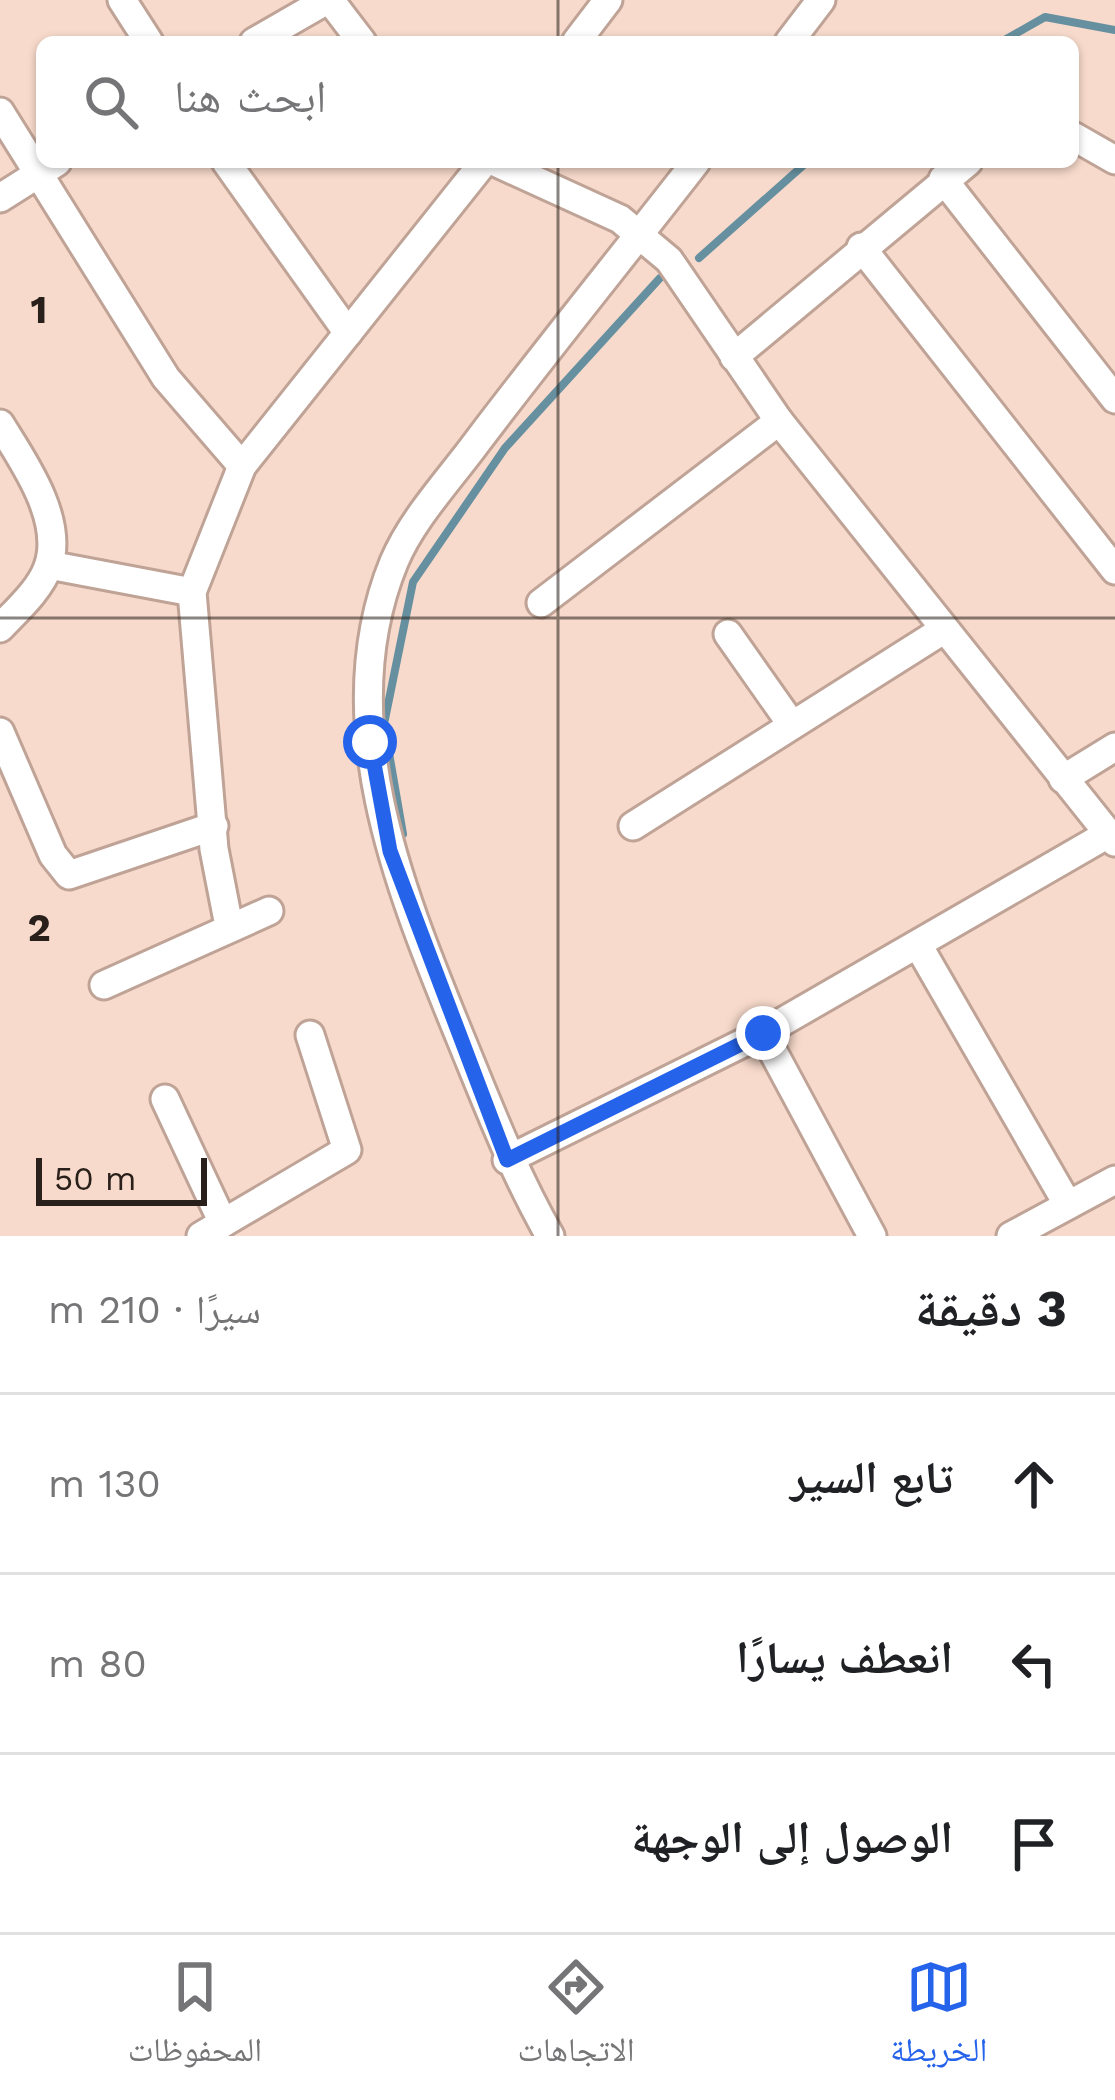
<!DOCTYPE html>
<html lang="ar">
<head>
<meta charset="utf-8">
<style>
  :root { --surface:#fff; --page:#f2f2f2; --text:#202124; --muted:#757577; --line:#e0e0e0; --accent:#2563eb }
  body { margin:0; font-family:"Work Sans","Noto Naskh Arabic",sans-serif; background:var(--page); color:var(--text); direction:rtl }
  .scale { position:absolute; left:36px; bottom:30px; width:171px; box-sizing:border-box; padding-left:12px; border:6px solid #2a201b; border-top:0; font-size:33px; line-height:42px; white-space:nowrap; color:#2a201b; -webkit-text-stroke:9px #f7dacb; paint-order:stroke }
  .stop { position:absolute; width:36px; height:36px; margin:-27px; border:9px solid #2563eb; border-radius:50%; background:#fff }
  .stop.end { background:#2563eb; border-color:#fff; box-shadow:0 3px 12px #0008 }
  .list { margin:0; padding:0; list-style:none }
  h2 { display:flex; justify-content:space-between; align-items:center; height:156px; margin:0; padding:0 48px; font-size:51px }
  h2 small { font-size:39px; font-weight:400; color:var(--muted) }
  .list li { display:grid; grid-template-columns:78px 1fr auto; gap:36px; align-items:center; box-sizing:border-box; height:180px; padding:0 48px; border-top:3px solid var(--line) }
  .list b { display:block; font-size:45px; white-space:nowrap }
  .list em { font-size:39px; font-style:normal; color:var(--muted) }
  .icon { flex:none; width:66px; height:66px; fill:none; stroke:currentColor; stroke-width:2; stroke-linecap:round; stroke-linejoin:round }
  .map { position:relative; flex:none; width:1115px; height:1236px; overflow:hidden; direction:ltr }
  .search { position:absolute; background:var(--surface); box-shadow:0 3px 9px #0004; left:36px; right:36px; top:36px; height:132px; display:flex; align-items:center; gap:30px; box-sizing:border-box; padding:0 42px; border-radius:18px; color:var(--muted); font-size:45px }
  .sheet { height:696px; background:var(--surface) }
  nav { display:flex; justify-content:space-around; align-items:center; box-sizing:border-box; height:168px; border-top:3px solid var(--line); background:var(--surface); font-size:33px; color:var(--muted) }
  nav a { display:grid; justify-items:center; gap:6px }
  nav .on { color:var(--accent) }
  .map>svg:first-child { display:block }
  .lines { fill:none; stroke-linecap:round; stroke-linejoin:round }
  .stream { stroke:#66909f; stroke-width:8 }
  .minor-casing { stroke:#bfa396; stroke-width:33 }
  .minor { stroke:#fff; stroke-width:27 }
  .route { stroke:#2563eb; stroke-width:15 }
  .grid { fill:none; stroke:#2a201b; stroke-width:3; stroke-opacity:0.55 }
  .grid-label { font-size:39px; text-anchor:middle; font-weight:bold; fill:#2a201b; stroke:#f7dacb; stroke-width:12; stroke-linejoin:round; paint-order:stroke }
</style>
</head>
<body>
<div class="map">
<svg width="1115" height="1236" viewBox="0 0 1115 1236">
  <rect width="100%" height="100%" fill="#f7dacb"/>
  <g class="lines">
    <!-- stream -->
    <g class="stream">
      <path d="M1001,42L1045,17L1115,30"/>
      <path d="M699,258L807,162"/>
      <path d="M403,834L384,724L413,582L505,448L660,278"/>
    </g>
    <defs>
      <g id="minor">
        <path d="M122,0L149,42"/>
        <path d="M330,0L362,42"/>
        <path d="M254,42L327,0"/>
        <path d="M576,42L608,0"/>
        <path d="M789,42L821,0"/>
        <path d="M0,112L166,378L242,466"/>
        <path d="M1073,136L1115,160"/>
        <path d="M226,162L348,333"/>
        <path d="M495,162L620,219L669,260L779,421L1115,842"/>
        <path d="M943,179L1115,399"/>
        <path d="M0,198L57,162"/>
        <path d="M861,247L1115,570"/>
        <path d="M734,357L968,162"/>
        <path d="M0,424C23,461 65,520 48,567C40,590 16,611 0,628"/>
        <path d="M49,565L192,592"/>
        <path d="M541,603L779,421"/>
        <path d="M728,634L792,725"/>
        <path d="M0,732L53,855L69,875L214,826"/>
        <path d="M1063,779L1115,747"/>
        <path d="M633,826L943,630"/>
        <path d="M229,926L214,849L192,592L242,466L484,162"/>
        <path d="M918,945L1068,1205"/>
        <path d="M104,985L269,911"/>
        <path d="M763,1033L872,1236"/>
        <path d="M165,1099L223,1223"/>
        <path d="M507,1160L763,1033L1108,834"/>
        <path d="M201,1236L347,1150L310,1035"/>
        <path d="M550,1236C513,1171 488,1105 460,1037C400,890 329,720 394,562C412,519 449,480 477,442C548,348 623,256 696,162"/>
        <path d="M1011,1236L1115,1180"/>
      </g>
    </defs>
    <!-- minor casing -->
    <use href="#minor" class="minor-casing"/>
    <!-- minor -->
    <use href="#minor" class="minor"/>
  </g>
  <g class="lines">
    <!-- route -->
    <path class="route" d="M370,742L390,851L507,1160L763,1033"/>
  </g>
  <!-- grid -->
  <path class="grid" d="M558,0V42M558,162V1236M0,618H1115"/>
  <g class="grid-label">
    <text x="39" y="323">1</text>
    <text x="39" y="941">2</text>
  </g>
</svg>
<div class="scale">50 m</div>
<div class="stop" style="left:370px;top:742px"></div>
<div class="stop end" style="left:763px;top:1033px"></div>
<div class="search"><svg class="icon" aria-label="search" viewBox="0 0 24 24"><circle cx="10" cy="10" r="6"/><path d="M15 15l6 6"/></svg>ابحث هنا</div>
</div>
<section class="sheet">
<h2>3 دقيقة<small>سيرًا · 210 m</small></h2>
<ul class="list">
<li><svg class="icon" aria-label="ahead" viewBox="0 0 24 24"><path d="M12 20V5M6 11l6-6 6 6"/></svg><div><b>تابع السير</b></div><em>130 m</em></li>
<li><svg class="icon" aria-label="left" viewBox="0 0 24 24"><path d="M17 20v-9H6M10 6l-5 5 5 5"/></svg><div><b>انعطف يسارًا</b></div><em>80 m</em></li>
<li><svg class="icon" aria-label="arrive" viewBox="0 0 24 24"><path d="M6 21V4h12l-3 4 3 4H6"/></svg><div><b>الوصول إلى الوجهة</b></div></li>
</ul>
</section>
<nav>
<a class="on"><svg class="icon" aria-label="map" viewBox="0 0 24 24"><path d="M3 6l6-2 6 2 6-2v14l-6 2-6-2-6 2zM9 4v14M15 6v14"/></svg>الخريطة</a>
<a><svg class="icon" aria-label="directions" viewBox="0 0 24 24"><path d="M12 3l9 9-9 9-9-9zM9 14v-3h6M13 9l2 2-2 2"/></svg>الاتجاهات</a>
<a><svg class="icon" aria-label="saved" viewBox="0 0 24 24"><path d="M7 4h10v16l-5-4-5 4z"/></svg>المحفوظات</a>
</nav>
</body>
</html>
